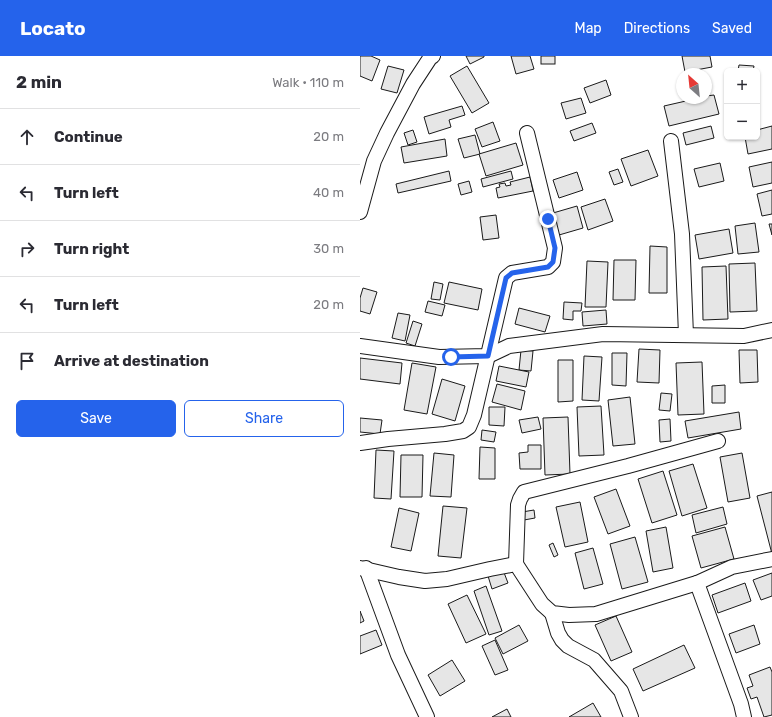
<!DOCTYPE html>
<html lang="en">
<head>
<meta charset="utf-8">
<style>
  :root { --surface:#fff; --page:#f7f7f7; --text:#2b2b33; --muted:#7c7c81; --line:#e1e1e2; --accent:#2563eb }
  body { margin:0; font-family:Rubik,sans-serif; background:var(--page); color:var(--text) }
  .controls { position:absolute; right:12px; top:12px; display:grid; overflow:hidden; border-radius:6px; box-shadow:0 1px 3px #0004 }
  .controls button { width:36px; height:36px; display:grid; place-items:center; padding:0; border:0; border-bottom:1px solid var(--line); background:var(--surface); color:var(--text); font:20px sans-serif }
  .compass { position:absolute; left:316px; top:12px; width:36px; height:36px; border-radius:50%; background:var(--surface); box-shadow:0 1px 3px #0004; rotate:333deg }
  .stop { position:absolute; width:12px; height:12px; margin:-9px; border:3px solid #2563eb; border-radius:50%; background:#fff }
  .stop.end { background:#2563eb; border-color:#fff; box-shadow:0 1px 4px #0008 }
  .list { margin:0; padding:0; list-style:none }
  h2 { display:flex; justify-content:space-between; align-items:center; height:52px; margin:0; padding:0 16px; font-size:17px }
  h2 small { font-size:13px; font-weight:400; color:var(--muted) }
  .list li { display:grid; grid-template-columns:26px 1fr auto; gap:12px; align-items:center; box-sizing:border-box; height:56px; padding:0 16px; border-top:1px solid var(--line) }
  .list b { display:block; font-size:15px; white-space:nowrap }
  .list em { font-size:13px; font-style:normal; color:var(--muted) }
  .actions { display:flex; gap:8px; padding:12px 16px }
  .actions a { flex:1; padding:9px 0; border:1px solid var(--accent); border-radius:6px; text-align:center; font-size:14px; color:var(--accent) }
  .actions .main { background:var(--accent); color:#fff }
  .icon { flex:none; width:22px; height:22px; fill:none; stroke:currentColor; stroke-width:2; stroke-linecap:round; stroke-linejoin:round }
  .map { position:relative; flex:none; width:412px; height:661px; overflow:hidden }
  header { display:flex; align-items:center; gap:24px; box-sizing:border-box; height:56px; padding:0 20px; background:var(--accent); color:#fff }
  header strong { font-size:19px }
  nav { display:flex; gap:22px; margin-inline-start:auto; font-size:14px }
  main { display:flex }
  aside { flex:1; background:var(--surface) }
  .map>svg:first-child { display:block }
  .building { fill:#e6e6e6; stroke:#1a1a1a }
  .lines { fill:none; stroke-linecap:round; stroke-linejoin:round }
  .minor-casing { stroke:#1a1a1a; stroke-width:16 }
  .minor { stroke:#fff; stroke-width:14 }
  .route { stroke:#2563eb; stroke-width:5 }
</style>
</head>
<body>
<header>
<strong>Locato</strong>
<nav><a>Map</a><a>Directions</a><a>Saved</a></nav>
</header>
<main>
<aside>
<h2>2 min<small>Walk · 110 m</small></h2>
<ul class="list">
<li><svg class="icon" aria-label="ahead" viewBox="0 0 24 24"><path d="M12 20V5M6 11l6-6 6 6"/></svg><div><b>Continue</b></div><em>20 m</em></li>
<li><svg class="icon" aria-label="left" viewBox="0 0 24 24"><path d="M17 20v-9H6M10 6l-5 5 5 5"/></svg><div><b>Turn left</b></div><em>40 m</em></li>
<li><svg class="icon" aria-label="right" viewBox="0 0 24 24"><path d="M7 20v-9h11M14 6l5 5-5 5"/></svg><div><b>Turn right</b></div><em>30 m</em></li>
<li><svg class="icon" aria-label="left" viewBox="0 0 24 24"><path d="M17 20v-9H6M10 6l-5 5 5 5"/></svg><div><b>Turn left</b></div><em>20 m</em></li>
<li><svg class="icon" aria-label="arrive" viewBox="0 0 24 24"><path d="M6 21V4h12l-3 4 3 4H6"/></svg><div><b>Arrive at destination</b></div></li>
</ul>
<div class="actions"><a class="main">Save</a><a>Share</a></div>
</aside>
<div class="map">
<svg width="412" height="661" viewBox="0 0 412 661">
  <rect width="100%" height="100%" fill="#fff"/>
  <!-- building -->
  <g class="building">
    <path d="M0,0H11L20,4L12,25L0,20Z"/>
    <path d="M106,0H124V1L110,8Z"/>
    <path d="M151,0H170L174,13L156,18Z"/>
    <rect x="181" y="0" width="14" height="8"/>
    <path d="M322,0H350L352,11L325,16Z"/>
    <path d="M379,9L394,10L393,15H378Z"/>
    <path d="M28,10L44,14L37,37L21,33Z"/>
    <path d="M107,10L129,47L112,57L90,20Z"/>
    <path d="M246,24L251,39L230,47L224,32Z"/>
    <path d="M354,39L359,58L309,70L304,50L339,42H346V40Z"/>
    <path d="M221,42L226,57L206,63L201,47Z"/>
    <path d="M102,50L105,59L89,64L91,71L69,78L64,61Z"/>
    <path d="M133,66L140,85L122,91L115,73Z"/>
    <path d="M232,67L236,77L214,85L210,75Z"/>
    <path d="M351,70L354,82L326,89L323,77Z"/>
    <path d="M412,70V93L388,98L385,81H397V74Z"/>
    <path d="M53,74L57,86L48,89L44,77Z"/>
    <path d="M115,79L120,98L104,102L98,83Z"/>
    <path d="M85,83L87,100L44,107L41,91Z"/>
    <path d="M156,87L163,109L126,120L119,98Z"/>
    <path d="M288,94L298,120L271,130L261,103Z"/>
    <path d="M412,106V127L393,131L389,111Z"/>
    <path d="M360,107L364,125L339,131L334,113Z"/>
    <path d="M258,113L263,126L254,129L249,116Z"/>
    <path d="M89,115L91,125L38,137L36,128Z"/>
    <path d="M151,115L153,123L123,131L121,123Z"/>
    <path d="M217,116L223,134L199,142L193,124Z"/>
    <path d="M170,121L173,135L138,142L136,132L140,131L139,128L145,127L146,130L151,129L150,126Z"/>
    <path d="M109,125L112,136L101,139L98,128Z"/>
    <path d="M412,134V158L402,160L397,138Z"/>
    <path d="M245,143L253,165L228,174L221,151Z"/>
    <path d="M217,150L223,172L199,179L193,157Z"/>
    <path d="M136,159L139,182L123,184L120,161Z"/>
    <path d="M395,167L399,196L378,198L375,170Z"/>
    <path d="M409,168H412V179Z"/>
    <path d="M369,173L373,197L339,203L335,179Z"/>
    <path d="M290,190L307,191V237H289Z"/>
    <path d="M254,204H276L275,244H253Z"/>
    <path d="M227,205L248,206L246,251H225Z"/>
    <path d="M395,207L397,255L370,256L369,208Z"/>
    <path d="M366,210L368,263L343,264L342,211Z"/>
    <path d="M74,226L83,228L80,244L71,243Z"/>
    <path d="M89,226L122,233L118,254L84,247Z"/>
    <path d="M3,232L17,236L10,258L0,255V242Z"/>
    <path d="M68,245L85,249L82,260L65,256Z"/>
    <path d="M204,246L222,247L221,255H213V264L203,263Z"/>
    <path d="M159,252L190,260L185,276L155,268Z"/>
    <path d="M246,254L247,268L223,270L222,256Z"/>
    <path d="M38,257L50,259L45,285L32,282Z"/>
    <path d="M53,265L62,268L55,290L46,287Z"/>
    <path d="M279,293L300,294L299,327L277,326Z"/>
    <path d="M161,294L173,295L171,315L159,314Z"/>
    <path d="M379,294H397L398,326L380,327Z"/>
    <path d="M252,297H267L266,330L252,329Z"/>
    <path d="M224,300L242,301L239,345L222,344Z"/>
    <path d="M0,302L42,307L40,328L0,323Z"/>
    <path d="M198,304H213V345L198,346Z"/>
    <path d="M342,306L344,358L318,359L316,307Z"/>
    <path d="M52,307L76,311L67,358L44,354Z"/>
    <path d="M139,310L169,316L166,331L136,325Z"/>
    <path d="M82,323L105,330L95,365L72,358Z"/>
    <path d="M137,328L165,335L161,354L132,346Z"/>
    <path d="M365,329V347H352V330Z"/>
    <path d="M301,337L312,338L310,355L299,354Z"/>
    <path d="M270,341L275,388L253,390L248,344Z"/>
    <path d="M241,350L244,399L219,400L217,351Z"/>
    <path d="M129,351H145L144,370L129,369Z"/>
    <path d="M379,356L381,373L328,382L325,365Z"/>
    <path d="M178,361L181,373L162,377L159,364Z"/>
    <path d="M208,361L210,418L185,419L183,362Z"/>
    <path d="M0,362L22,364L20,378L0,376Z"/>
    <path d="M310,363L311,385L300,386L299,364Z"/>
    <path d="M122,374L136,376L134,386L121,384Z"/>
    <path d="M168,389H181V413H160L159,397L168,396Z"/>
    <path d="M120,391L135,392V423H119Z"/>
    <path d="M16,394L34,395L31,443L14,442Z"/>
    <path d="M74,397L94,399L91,441L70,440Z"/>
    <path d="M382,397L390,442L368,446L360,401Z"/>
    <path d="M41,399H63L62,441H40Z"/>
    <path d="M333,408L347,452L322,460L309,415Z"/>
    <path d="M303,415L317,459L292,467L278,423Z"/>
    <path d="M256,433L270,470L248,478L234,441Z"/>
    <path d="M412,436V498L397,440Z"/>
    <path d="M220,446L228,486L205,491L196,451Z"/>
    <path d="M83,450L107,452L101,502L78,500Z"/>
    <path d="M363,451L367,468L336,477L332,459Z"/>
    <path d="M39,452L59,457L51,495L31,491Z"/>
    <path d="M174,454L175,462L164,464L162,456Z"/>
    <path d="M306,471L313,512L293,516L286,475Z"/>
    <path d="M365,471L374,503L341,512L332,480Z"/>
    <path d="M275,481L288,526L262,533L250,488Z"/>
    <path d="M193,487L198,499L194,501L189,489Z"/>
    <path d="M233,492L243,528L224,533L215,497Z"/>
    <path d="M143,514L148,527L132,533L128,520Z"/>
    <path d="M412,517V540L401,544L393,524Z"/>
    <path d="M385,527L391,545L358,557L352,539Z"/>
    <path d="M126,530L142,575L129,579L114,535Z"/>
    <path d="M107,539L126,578L106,587L88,548Z"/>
    <path d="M0,555L4,565L0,567Z"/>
    <path d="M256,560L272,596L251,605L235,569Z"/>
    <path d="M159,569L168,585L143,598L135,582Z"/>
    <path d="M394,569L400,588L376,597L369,578Z"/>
    <path d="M16,574L22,589L0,598V580Z"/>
    <path d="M135,584L148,614L135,619L122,590Z"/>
    <path d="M324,589L335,612L283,635L273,613Z"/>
    <path d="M92,604L105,625L80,640L68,619Z"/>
    <path d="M410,611L412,616V659L404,661L397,641L391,643L387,632L393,630L389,619Z"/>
    <path d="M233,647L241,661H209Z"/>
    <path d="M147,653L151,661H132Z"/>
  </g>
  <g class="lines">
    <defs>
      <g id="minor">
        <path d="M311,85L322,178L326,279"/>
        <path d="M0,156L14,105L27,77L53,28L70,2L73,0"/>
        <path d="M0,290L79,301L128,300L149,290L243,278L384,280L412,274"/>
        <path d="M0,387L28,383L85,378L103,375L109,371L114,359L146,222L152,217L188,211L193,206L195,192L167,77"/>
        <path d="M156,508L158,449L160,443L164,436L268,410L358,385"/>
        <path d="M0,512L39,521L65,525L87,523L130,513L156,508L182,548L192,557L209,559L236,558L337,527L372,511L412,503"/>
        <path d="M6,512L38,599L67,661"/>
        <path d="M337,527L381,648L384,661"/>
        <path d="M192,557L198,577L202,584L208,590L234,604L261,635L271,661"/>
      </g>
    </defs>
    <!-- minor casing -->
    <use href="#minor" class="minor-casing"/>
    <!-- minor -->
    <use href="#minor" class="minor"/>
  </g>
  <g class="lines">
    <!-- route -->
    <path class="route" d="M91,301L128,300L146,222L152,217L188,211L193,206L195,192L188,163"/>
  </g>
</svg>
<div class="controls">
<button>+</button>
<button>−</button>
</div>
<svg class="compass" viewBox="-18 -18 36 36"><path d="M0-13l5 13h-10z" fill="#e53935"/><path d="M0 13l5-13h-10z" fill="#7c7c81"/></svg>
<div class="stop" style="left:91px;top:301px"></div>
<div class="stop end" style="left:188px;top:163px"></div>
</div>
</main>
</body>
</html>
